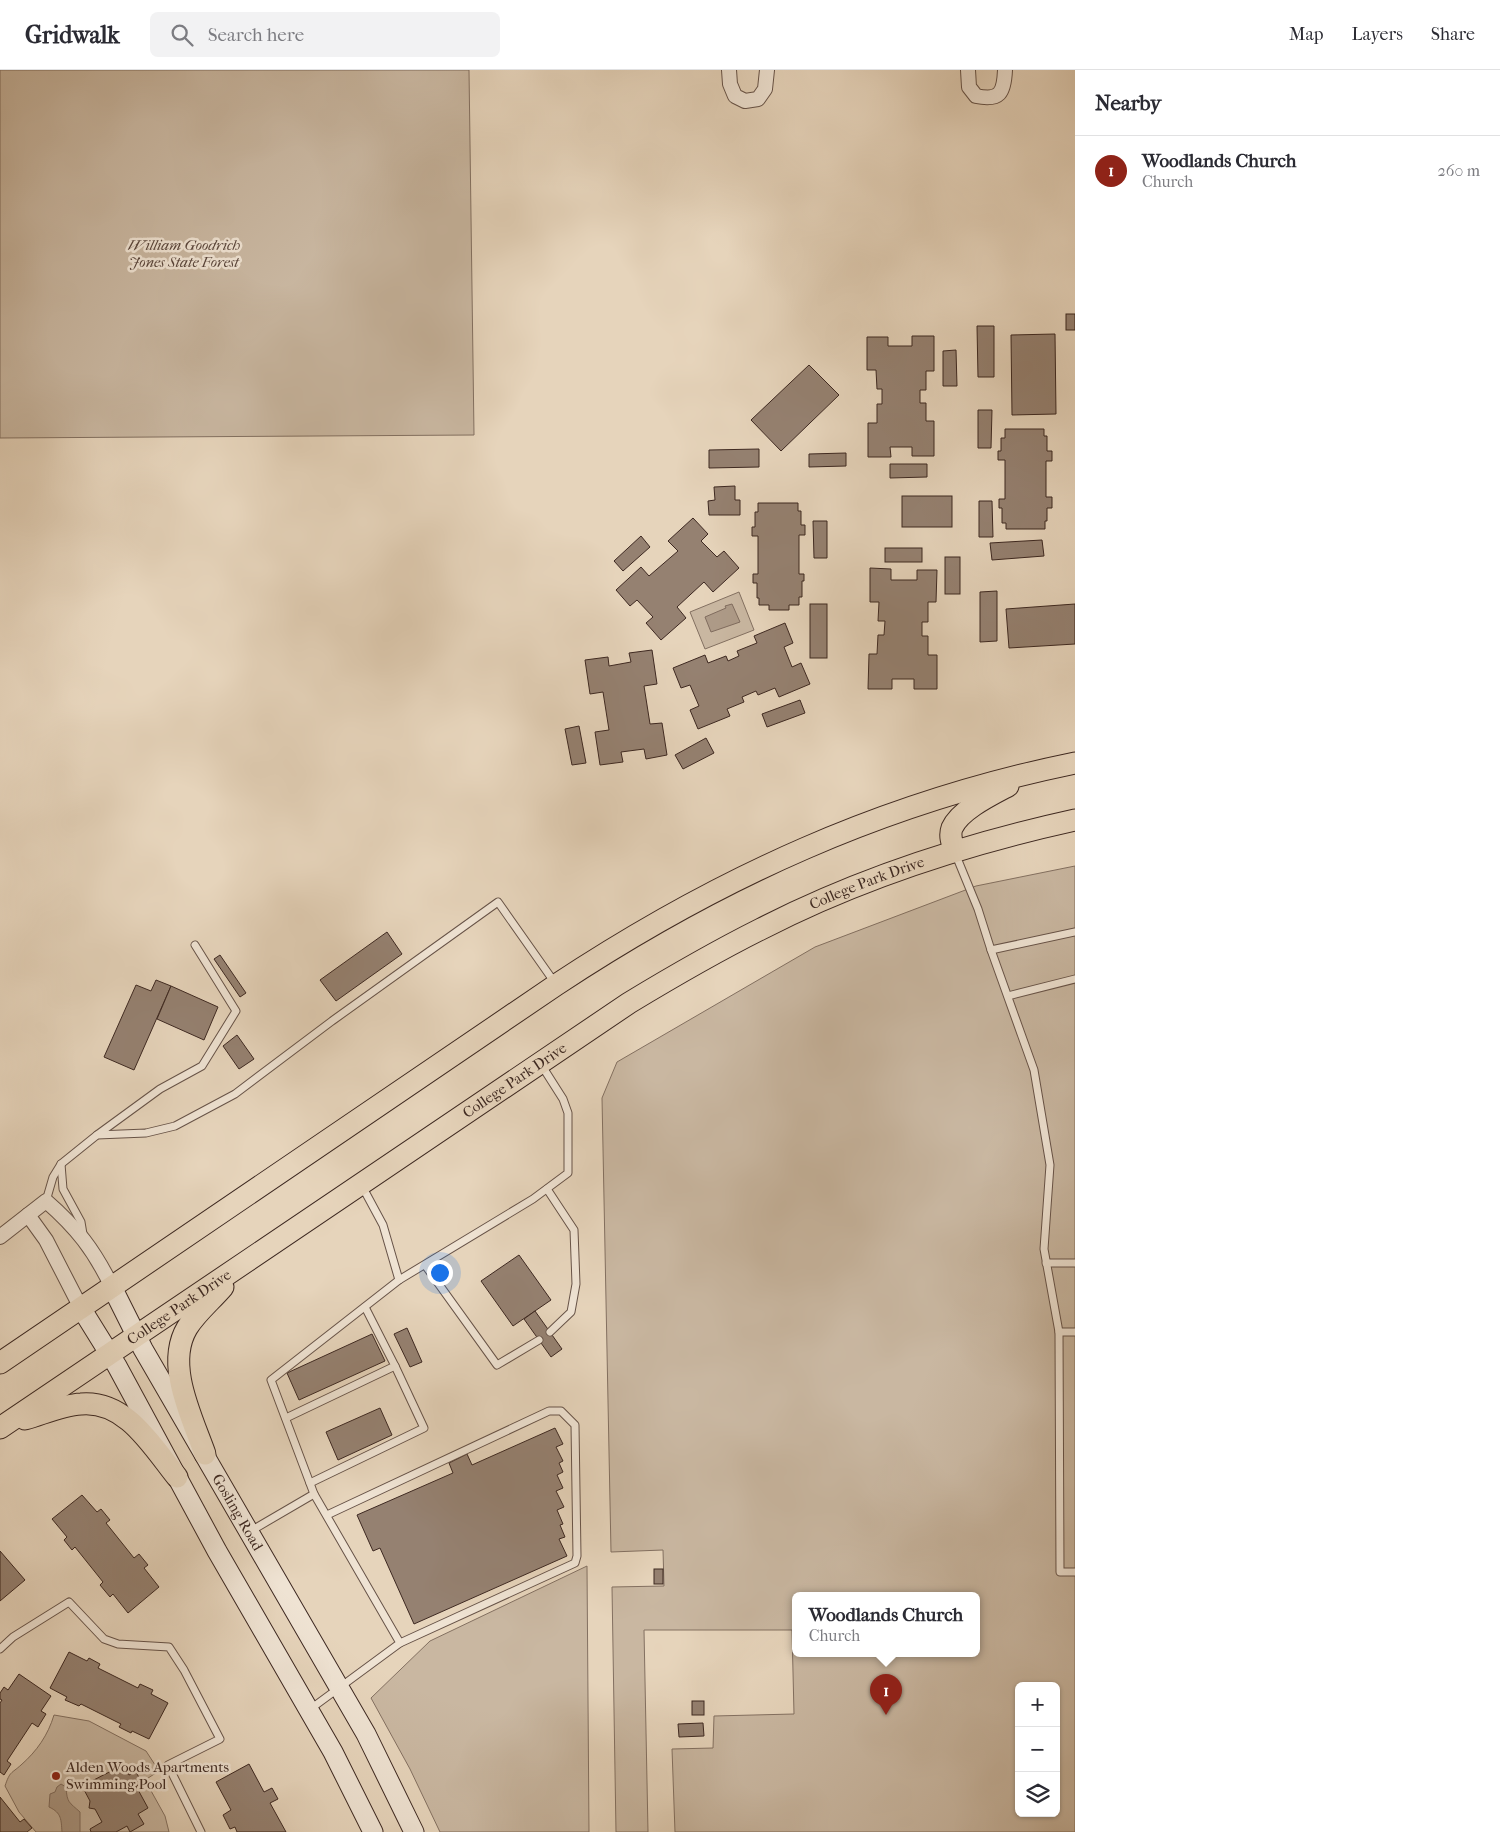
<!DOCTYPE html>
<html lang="en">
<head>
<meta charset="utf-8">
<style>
  :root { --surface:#fff; --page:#f2f2f3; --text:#2b2b33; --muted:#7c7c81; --line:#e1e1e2; --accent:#8f2418 }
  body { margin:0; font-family:"IM FELL French Canon",serif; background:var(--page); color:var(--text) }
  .controls { position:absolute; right:15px; bottom:15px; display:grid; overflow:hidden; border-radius:8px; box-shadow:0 1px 4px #0004 }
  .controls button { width:45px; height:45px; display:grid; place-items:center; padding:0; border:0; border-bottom:1px solid var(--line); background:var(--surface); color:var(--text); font:25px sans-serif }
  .you { position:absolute; left:439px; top:1202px; width:18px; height:18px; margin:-12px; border:4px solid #fff; border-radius:50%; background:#1a73e8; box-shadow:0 0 0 8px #1a73e833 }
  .badge { display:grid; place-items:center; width:32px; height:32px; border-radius:50%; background:var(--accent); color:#fff; font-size:16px; font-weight:700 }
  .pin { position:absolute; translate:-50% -41px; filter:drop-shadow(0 1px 2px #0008) }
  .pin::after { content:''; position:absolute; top:26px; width:18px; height:15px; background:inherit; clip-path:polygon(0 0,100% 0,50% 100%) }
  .popup { position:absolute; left:792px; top:1522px; width:188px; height:65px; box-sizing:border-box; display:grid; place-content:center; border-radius:8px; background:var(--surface); filter:drop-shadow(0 1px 4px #0005); font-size:16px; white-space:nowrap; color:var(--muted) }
  .popup b { font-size:19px; color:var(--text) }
  .popup::after { content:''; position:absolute; left:50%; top:100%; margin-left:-10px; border:10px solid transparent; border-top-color:var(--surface) }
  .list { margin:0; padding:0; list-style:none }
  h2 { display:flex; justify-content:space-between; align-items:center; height:65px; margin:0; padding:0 20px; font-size:21px }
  h2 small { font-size:16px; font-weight:400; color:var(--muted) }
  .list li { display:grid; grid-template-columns:32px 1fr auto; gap:15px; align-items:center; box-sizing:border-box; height:70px; padding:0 20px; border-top:1px solid var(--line) }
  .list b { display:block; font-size:19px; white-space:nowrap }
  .list p { margin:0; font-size:16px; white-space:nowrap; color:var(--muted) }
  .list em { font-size:16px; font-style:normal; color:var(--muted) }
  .icon { flex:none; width:28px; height:28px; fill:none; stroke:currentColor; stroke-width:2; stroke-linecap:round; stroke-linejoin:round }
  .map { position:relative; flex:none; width:1075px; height:1762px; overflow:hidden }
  header { display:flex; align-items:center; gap:30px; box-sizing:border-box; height:70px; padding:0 25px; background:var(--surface); border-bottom:1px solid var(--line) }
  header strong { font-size:24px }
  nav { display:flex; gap:28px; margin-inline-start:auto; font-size:18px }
  .search { width:350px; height:45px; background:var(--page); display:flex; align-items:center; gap:12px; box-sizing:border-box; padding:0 18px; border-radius:8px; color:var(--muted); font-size:19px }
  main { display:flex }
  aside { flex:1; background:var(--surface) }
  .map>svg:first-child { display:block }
  .green { fill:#c9b7a1; stroke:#837061; fill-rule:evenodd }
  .water { fill:#ad9a87; stroke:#806c5e }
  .building { fill:#958171; stroke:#3d2821 }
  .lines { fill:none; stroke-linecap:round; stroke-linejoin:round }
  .lane-casing { stroke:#675348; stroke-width:9 }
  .street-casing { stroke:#675348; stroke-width:16 }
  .secondary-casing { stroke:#3d2821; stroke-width:21 }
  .primary-casing { stroke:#3d2821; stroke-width:23 }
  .lane { stroke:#efe3d3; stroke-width:7 }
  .street { stroke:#efe3d3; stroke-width:14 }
  .secondary { stroke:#efe3d3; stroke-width:19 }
  .primary { stroke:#e6d4bb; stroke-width:21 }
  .poi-dot { fill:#8f2418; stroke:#efe3d3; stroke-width:2 }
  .labels { text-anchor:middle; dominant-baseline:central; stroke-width:5; stroke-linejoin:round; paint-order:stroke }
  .park-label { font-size:15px; font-style:italic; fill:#59453b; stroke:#efe3d3 }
  .street-label { font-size:15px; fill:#3d2821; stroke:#efe3d3 }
  .poi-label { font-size:15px; fill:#3d2821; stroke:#efe3d3; text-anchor:start }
</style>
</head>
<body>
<header>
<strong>Gridwalk</strong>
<div class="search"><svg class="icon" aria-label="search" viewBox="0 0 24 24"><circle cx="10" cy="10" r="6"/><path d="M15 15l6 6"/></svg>Search here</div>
<nav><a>Map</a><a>Layers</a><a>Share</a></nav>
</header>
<main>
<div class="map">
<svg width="1075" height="1762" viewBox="0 0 1075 1762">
  <rect width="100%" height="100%" fill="#e6d4bb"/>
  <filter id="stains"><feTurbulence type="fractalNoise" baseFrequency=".004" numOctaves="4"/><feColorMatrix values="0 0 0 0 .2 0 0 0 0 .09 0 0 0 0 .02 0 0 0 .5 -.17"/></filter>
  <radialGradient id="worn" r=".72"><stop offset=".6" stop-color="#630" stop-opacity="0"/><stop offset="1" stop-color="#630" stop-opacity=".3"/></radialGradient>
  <!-- green -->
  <g class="green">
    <path d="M0,0H469L474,365L0,368Z"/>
    <path d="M739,522L754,560L705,579L690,542Z"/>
    <path d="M1075,796V1762H675L672,1679L713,1678L714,1646L794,1644L792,1560H644L648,1762H616L612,1517L664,1516L663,1480L611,1482L602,1028L617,992L815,877L976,816ZM796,1526H976V1584H796ZM1019,1616H1056V1743H1019Z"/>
    <path d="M587,1496L589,1762H440L410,1699L371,1628L430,1571Z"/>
    <path d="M54,1645L89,1651L146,1681L159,1701L145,1710L165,1746L169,1762H36L19,1742L5,1716C10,1701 11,1704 21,1695C37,1681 48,1665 54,1645Z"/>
  </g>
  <!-- water -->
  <g class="water">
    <path d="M732,534L740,552L711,562L705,547L726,538L725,536Z"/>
    <path d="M61,1714L66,1717C67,1733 69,1732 80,1742V1762H62C61,1750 62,1743 49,1737L50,1724L55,1722L57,1717Z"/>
  </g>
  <!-- building -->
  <g class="building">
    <rect x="1066" y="244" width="9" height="16"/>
    <path d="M977,256H994V307H978Z"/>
    <path d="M1055,264L1056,344L1012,345L1011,265Z"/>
    <path d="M912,266H934V301H926V320H920V333H926V351H934V386H912V377H890L891,387H868V353H877V334H882V319H877L876,300H867V267H888V276H912Z"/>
    <path d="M956,280L957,316H943V281Z"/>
    <path d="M809,295L839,325L781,381L751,350Z"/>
    <path d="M978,340H992L991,378H978Z"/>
    <path d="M1005,359H1044V366H1047V381H1052V391H1046V427H1052V438H1047V451H1045V459H1006V453H1002V438H999V429H1005V390H998V381H1001V368H1005Z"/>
    <path d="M759,379V397L709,398V380Z"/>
    <path d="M846,383V396L809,397V384Z"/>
    <path d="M890,394H927V407L890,408Z"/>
    <path d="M735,416V430H740V445H709L708,431L715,430L714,417Z"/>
    <rect x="902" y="426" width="50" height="31"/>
    <path d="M979,431H992L993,467H979Z"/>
    <path d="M758,433H798V441H801V455H805V465H799V504H804V511H802V527H799V535H789V540H769V535H759V528H757V513H753V504H758V466H752V457H755V442H758Z"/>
    <path d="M693,448L708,464L701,471L717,487L724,481L739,498L713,522L704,512L677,537L686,548L661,570L646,553L653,547L637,530L630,536L616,520L641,497L649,506L678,481L668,471Z"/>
    <path d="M813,451H827V488H814Z"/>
    <path d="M641,466L650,477L623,501L614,491Z"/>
    <path d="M1042,470L1044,486L992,490L990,473Z"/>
    <rect x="885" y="478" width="37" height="14"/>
    <rect x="945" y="487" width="15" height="37"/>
    <path d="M870,498L891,499V510H917V500H937L936,532H928V552H922V566H928V585H937V619H914V609H892V619H868L869,584H877L878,565H884L885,551H878L879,532H870Z"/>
    <path d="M997,521V571L980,572V522Z"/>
    <rect x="810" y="534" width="17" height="54"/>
    <path d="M1075,534V574L1009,578L1006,539Z"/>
    <path d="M785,553L793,573L784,577L792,597L801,593L810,614L779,627L775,618L758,625L756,621L742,627L744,632L727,639L730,646L698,659L690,640L699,636L690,615L681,618L673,598L705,585L708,593L726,586L728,591L739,586L737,581L757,573L754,566Z"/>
    <path d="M652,580L657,614L644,616L650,654L662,653L667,685L646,689L644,679L621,682L623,692L600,695L595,662L609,660L603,622L590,624L585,590L608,587L609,596L631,592L629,583Z"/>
    <path d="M800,630L805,643L767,657L762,644Z"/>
    <path d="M579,656L586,693L572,695L565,659Z"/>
    <path d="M706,668L714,683L683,699L675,685Z"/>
    <path d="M387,862L402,884L336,931L320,910Z"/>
    <path d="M220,885L246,923L240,927L214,889Z"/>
    <path d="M156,910L171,916L134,1000L104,987L136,915L151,921Z"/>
    <path d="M171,916L218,937L204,970L157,949Z"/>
    <path d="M237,965L254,989L239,999L223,976Z"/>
    <path d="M519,1185L551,1230L513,1256L481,1211Z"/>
    <path d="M535,1241L562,1279L551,1287L524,1249Z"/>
    <path d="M407,1258L422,1292L410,1297L394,1264Z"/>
    <path d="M372,1264L385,1291L299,1330L287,1303Z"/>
    <path d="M380,1338L392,1365L338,1390L326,1362Z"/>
    <path d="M555,1358L563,1374L556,1377L563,1391L559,1393L563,1402L557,1405L563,1418L556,1421L564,1437L557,1440L563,1454L560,1455L565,1467L559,1469L567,1486L414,1554L380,1478L373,1481L357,1445L453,1403L449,1393L467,1384L472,1395Z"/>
    <path d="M82,1425L97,1442L101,1439L110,1450L106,1453L134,1488L139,1484L148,1495L144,1498L159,1517L128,1543L113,1524L110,1527L100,1515L103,1512L75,1477L72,1480L64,1470L67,1467L52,1449Z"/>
    <path d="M0,1481L25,1510L0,1531Z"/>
    <rect x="654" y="1499" width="9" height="15"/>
    <path d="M69,1582L87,1591L89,1588L100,1594L98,1598L138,1618L140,1614L153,1620L151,1624L168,1633L149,1669L132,1661L131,1663L119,1657L121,1654L81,1634L79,1636L65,1630L67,1627L50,1618Z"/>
    <path d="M19,1604L51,1626L41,1641L46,1644L38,1657L32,1653L7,1691L11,1694L4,1705L0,1702V1633L2,1630L0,1629V1623L4,1617L8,1620Z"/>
    <rect x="692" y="1631" width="12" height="14"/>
    <path d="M703,1653L704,1666L679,1667L678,1654Z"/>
    <path d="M249,1694L264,1722L272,1718L278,1729L270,1733L286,1762H237L235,1757L230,1759L223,1745L231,1740L216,1712Z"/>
    <path d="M123,1695L129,1705L136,1702L142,1713L136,1716L148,1738L138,1744L144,1754L130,1762L127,1756L116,1762H91L90,1759L102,1752L95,1739L89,1738L90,1731L82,1716Z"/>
    <path d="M0,1727L20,1752L24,1749L32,1758L27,1762H0Z"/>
  </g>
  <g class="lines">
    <defs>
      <g id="lane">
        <path d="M955,783L978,839L991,880L1075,862"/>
        <path d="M991,880L1034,1000L1050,1095L1044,1179L1059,1262H1075"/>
        <path d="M1008,926L1075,909"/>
        <path d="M97,1065L160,1019L202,996L236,941L195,875"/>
        <path d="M61,1094L63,1119L81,1152L83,1164"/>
        <path d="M362,1116L383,1155L399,1210"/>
        <path d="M547,1119L574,1160L576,1214L571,1242L550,1262"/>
        <path d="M46,1131L53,1107L61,1094L97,1065L146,1063L175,1056L235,1024L332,951L498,832L555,913"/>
        <path d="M1046,1193H1075"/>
        <path d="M425,1195L497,1295L539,1270"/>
        <path d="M1059,1262L1060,1502H1075"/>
        <path d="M286,1348L395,1296L365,1237"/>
        <path d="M310,1413L424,1358L395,1296"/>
        <path d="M327,1445L549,1341H561L575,1355L577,1486L575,1493L400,1573"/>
        <path d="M249,1462L314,1424L271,1310L399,1210L533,1129L568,1103V1043L563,1029L542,996"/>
        <path d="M0,1579L13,1567L69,1532L104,1569L118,1574L169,1577L184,1600L220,1669L168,1695L201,1762"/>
        <path d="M309,1640L400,1573L314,1424"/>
      </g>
      <g id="street">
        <path d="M729,0L730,14L735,26L745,31L758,29L765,19L767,0"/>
        <path d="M968,0L969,17L976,26C1000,31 1004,23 1005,0"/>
        <path d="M28,1145L46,1170L81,1238"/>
        <path d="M0,1167L46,1131C77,1158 94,1180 112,1217"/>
      </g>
      <g id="secondary">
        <path id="s1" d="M112,1217L143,1279L366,1664L414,1762"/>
        <path d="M81,1238L117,1296L217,1481L333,1682L373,1762"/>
      </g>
      <g id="primary">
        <path d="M955,781C952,773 949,766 952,758C960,740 991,725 1008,716"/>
        <path d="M0,1293L556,915C718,808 884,732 1075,693"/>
        <path d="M25,1349C43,1344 62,1335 81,1334C126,1330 152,1376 177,1407"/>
        <path id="s2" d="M0,1358L629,933C672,907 715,882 761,859C860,808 966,774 1075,750"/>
        <path d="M205,1384C192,1347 165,1295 187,1258C196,1243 212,1230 223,1217"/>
      </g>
    </defs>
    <!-- lane casing -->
    <use href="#lane" class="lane-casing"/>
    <!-- street casing -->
    <use href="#street" class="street-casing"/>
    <!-- secondary casing -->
    <use href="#secondary" class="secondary-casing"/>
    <!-- primary casing -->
    <use href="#primary" class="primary-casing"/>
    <!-- lane -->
    <use href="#lane" class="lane"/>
    <!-- street -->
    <use href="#street" class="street"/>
    <!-- secondary -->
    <use href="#secondary" class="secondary"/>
    <!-- primary -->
    <use href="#primary" class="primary"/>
  </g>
  <!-- markers -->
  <circle class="poi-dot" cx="56" cy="1706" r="5"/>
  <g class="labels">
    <!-- park labels -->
    <g class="park-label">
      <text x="184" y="175">William Goodrich<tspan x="184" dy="17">Jones State Forest</tspan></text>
    </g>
    <!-- street labels -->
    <g class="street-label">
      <text stroke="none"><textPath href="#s2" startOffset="1026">College Park Drive</textPath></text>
      <text stroke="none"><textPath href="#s2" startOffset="621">College Park Drive</textPath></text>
      <text stroke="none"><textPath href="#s2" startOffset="216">College Park Drive</textPath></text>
      <text stroke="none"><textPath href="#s1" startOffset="258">Gosling Road</textPath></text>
    </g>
    <!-- poi labels -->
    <g class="poi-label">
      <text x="66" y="1697">Alden Woods Apartments<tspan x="66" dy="17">Swimming Pool</tspan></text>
    </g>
  </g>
  <rect width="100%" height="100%" filter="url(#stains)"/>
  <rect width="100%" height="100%" fill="url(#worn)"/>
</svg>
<div class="controls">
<button>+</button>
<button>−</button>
<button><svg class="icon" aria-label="layers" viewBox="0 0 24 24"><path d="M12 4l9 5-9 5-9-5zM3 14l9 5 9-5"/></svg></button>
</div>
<div class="you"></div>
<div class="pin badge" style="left:886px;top:1645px">1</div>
<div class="popup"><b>Woodlands Church</b>Church</div>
</div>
<aside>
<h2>Nearby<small></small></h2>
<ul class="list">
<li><span class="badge">1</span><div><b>Woodlands Church</b><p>Church</p></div><em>260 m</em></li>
</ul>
</aside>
</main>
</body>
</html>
